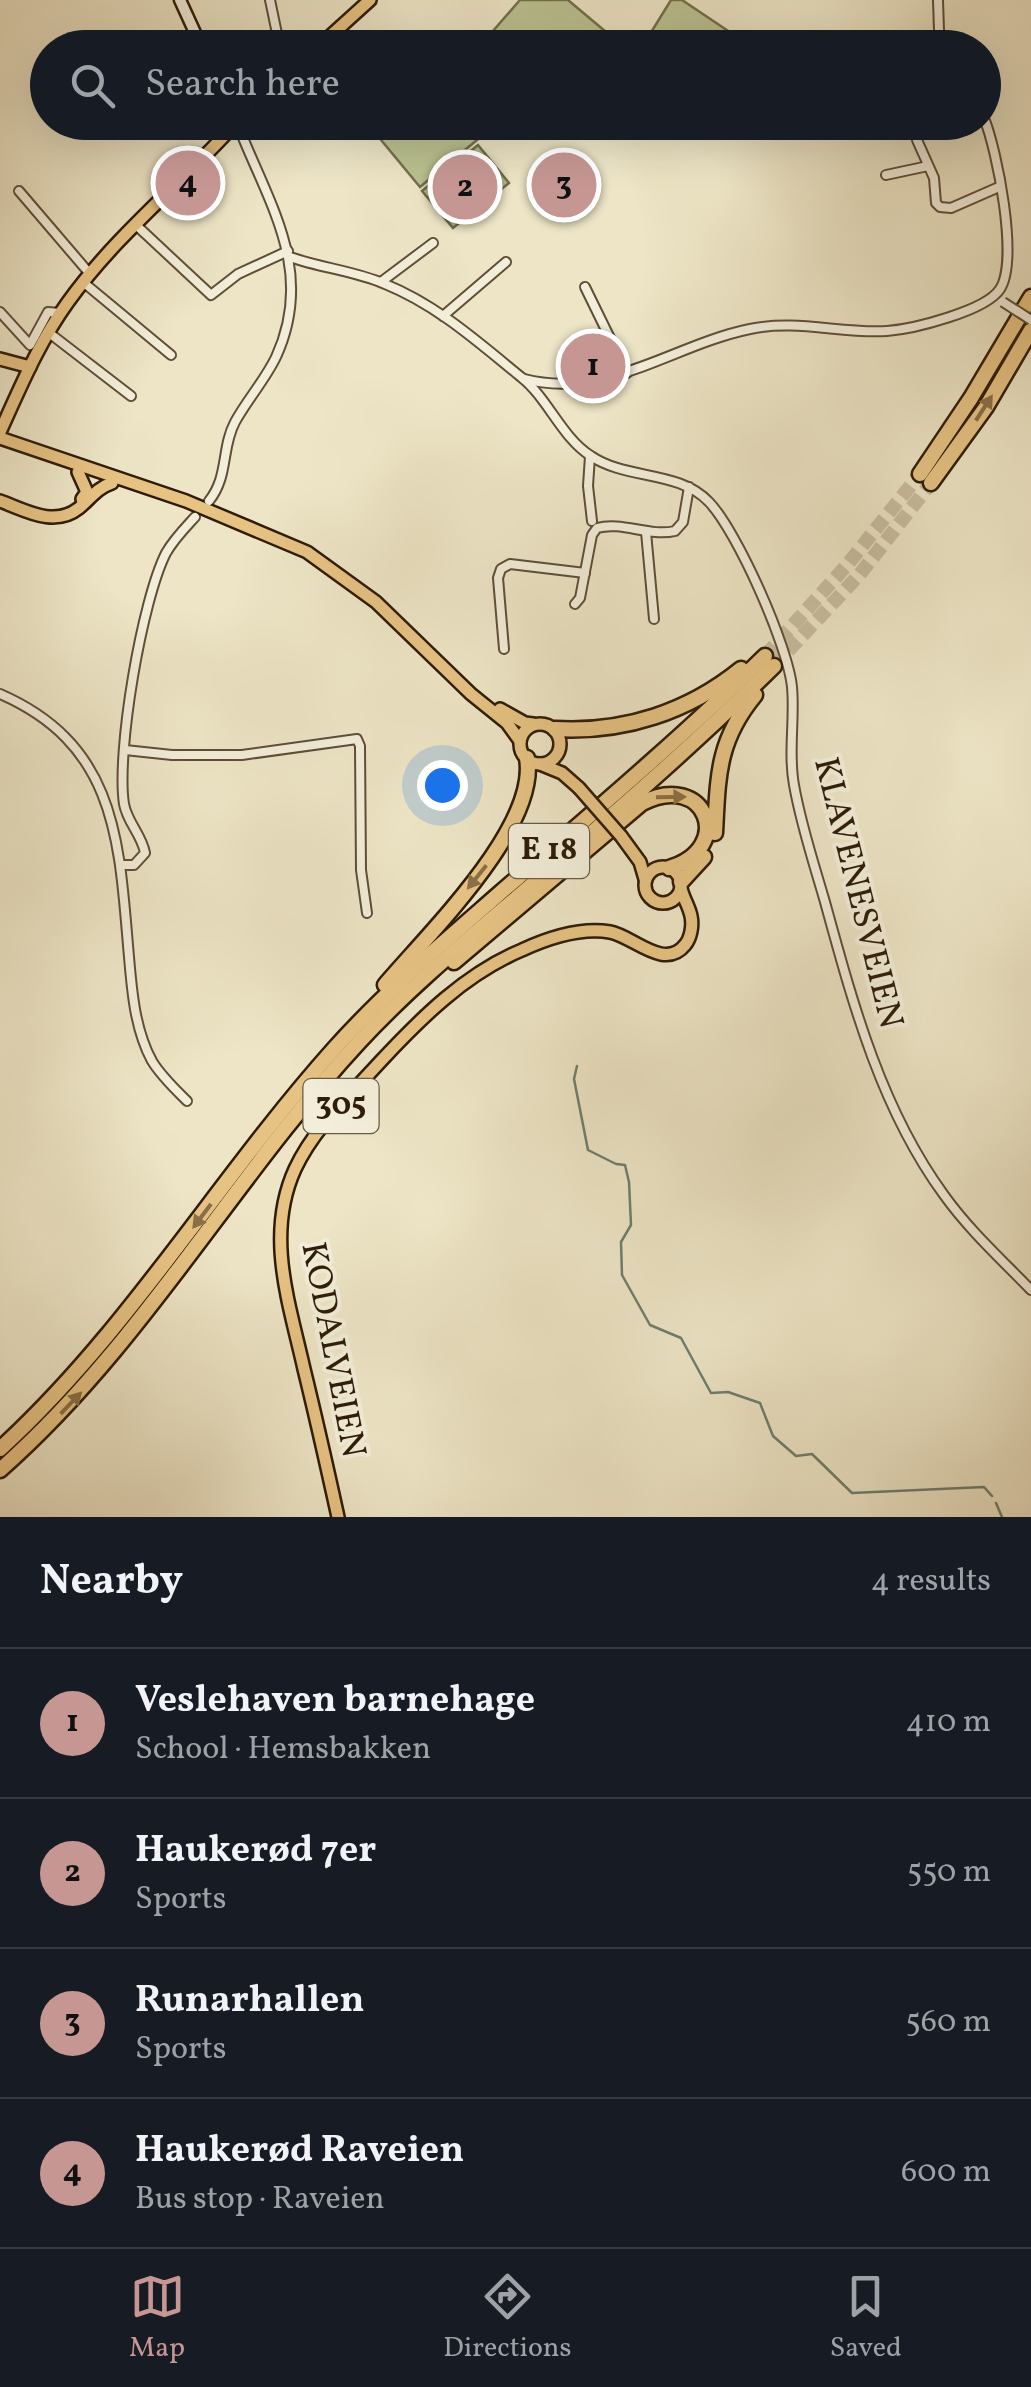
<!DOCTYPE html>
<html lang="en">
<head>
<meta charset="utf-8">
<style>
  :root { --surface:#171b24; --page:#20242c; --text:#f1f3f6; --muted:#9ea1a6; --line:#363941; --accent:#c59692 }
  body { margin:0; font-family:Vollkorn,serif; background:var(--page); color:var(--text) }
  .you { position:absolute; left:442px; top:785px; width:35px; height:35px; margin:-25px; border:8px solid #fff; border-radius:50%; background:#1a73e8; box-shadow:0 0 0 15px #1a73e833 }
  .badge { display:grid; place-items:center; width:65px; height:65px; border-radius:50%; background:var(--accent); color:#111; font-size:32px; font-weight:700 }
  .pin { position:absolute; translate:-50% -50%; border:5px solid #fff; box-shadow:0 2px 10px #0006 }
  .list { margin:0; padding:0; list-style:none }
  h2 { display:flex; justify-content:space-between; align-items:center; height:130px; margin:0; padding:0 40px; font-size:42px }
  h2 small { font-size:32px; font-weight:400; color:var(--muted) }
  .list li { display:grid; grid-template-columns:65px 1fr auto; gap:30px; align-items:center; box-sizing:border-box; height:150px; padding:0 40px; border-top:2px solid var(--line) }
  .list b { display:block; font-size:38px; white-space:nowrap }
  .list p { margin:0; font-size:32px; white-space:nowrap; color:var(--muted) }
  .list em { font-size:32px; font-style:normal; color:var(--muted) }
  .icon { flex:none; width:55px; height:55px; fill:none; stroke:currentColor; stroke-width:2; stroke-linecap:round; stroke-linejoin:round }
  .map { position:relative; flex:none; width:1031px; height:1517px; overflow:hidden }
  .search { position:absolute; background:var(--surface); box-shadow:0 10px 40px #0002; left:30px; right:30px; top:30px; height:110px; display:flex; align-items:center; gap:25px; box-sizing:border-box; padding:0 35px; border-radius:55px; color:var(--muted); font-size:38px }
  .sheet { height:730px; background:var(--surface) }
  nav { display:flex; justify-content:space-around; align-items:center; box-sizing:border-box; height:140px; border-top:2px solid var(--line); background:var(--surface); font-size:28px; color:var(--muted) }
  nav a { display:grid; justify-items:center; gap:5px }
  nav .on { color:var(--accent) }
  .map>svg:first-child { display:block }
  .green { fill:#bcc392; stroke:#75704d; stroke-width:2.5 }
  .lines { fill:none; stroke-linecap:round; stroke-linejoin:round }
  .stream { stroke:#6e7e6f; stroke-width:2.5 }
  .highway-tunnel { stroke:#c7bda0; stroke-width:14; stroke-dasharray:14 7; stroke-linecap:butt }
  .street-casing { stroke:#5e4e38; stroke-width:12 }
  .secondary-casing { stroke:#2e1c08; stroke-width:15 }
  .primary-casing { stroke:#2e1c08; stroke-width:16 }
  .highway-casing { stroke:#2e1c08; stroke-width:19 }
  .street { stroke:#f3eeda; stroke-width:8 }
  .secondary { stroke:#f3eeda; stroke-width:10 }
  .primary { stroke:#e6c283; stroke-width:11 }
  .highway { stroke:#e6c283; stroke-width:14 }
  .street-bridge-casing { stroke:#5e4e38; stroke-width:12; stroke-linecap:butt }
  .primary-bridge-casing { stroke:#2e1c08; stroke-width:16; stroke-linecap:butt }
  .street-bridge { stroke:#f3eeda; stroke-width:8 }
  .primary-bridge { stroke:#e6c283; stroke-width:11 }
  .oneway { fill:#8a6f46 }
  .labels { text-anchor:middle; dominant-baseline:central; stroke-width:8; stroke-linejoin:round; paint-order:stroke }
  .shield { fill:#f3eeda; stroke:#695b47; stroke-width:2.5 }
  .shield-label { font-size:32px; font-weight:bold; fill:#2e1c08 }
  .street-label { font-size:35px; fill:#2e1c08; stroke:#f3eeda }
</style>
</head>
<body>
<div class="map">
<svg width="1031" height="1517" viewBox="0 0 1031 1517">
  <rect width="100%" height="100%" fill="#ede5c6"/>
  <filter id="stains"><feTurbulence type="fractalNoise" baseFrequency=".002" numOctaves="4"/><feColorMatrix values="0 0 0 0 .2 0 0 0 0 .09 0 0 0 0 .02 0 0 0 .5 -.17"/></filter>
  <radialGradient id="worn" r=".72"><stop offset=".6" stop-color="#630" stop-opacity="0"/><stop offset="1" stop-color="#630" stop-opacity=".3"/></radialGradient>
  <!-- green -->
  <g class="green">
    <path d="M520,0H568L624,47H479Z"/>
    <path d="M671,0H682L752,47H647L645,42Z"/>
    <path d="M367,123H463L477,140L420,187Z"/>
    <path d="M478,145L509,183L453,228L422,191Z"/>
  </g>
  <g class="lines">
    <!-- stream -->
    <g class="stream">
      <path d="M577,1066L574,1079L588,1150L616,1164L625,1165L629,1182L631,1225L621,1242L622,1275L650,1325L681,1338L711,1393L728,1392L760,1403L773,1436L796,1456L812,1454L852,1493L984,1487L992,1496"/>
      <path d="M996,1503L1002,1517"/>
    </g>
    <!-- highway-tunnel -->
    <g class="highway-tunnel">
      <path d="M765,656L847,565L920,474"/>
      <path d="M774,666L860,574L931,483"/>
    </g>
    <defs>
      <g id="street">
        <path d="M270,0L280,48"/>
        <path d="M938,0L939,30L944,48"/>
        <path d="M917,140L934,178L936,203L940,207L951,208L999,187"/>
        <path d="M886,175L928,166"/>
        <path d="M19,191L90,274"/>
        <path d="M136,225L211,295L238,274L288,251"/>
        <path d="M290,257C321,268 355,271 385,284C437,305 478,342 521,377C548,398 561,437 591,456C626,480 679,470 709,502C737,531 788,646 792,687C795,720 788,753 794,785C801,825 814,864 825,902C853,1004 881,1109 944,1195C969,1230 1001,1259 1031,1290"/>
        <path d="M83,282L171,355"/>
        <path d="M381,282L433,243"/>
        <path d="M585,287L627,373"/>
        <path d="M0,312L30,345L48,312L60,313"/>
        <path d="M443,316L506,262"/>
        <path d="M48,332L131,396"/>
        <path d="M524,379C607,400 672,345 750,329C796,319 842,334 887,331C913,329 986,311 1000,289C1019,260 997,150 984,118"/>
        <path d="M590,456L588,486L592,521"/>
        <path d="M209,501C229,476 221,448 235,422C247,400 265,380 276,357C316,270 268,203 237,123"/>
        <path d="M646,532L654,619"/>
        <path d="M575,604L580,598L592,535L597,528C622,521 649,537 675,531L683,522L689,487"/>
        <path d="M504,649L498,578L501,569L510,564L585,573"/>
        <path d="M0,694C119,746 119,844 129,957C132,992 135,1030 152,1061C161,1076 175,1089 187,1101"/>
        <path d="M125,750L172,755H242L357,739L360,746L361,870L367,913"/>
        <path d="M121,865H134L145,853C142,835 127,822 124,804C116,752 142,600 166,553C174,539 185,528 195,517"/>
      </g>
      <path id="secondary" d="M180,0L202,48"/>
      <g id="primary">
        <path d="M317,48L370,0"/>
        <path d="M0,359L30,367"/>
        <path d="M0,432C20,388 39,342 68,302C116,235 182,183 237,122"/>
        <path d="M0,438L186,501L307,552L376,602L471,694L507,723L520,741"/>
        <path d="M78,472L87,492L82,499"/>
        <path d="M0,501C25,510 54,528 79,508C91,498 97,488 112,483"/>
        <path d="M500,709L525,723L533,724"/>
        <circle cx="540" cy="744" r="20"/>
        <path d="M540,764L562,773L579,788"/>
        <path d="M621,836L640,862L645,879"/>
        <circle cx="663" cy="885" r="18"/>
        <path d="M338,1517C327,1467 316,1418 304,1369C289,1302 265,1235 295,1169C314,1128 350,1095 380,1062C421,1018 465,974 522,950C548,938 580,927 610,932C633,936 664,971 685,945C691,938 693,925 691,916C689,906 683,898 681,888"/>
      </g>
      <g id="highway">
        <path d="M920,474L971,398L1031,297"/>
        <path d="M931,483L986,407L1031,330"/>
        <path d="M555,729C624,733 688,712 741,669"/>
        <path d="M715,833C718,777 717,741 755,695"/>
        <path d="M681,882L704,857"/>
        <path d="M454,962L642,803C706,770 736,848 669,868"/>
        <path d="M385,985C428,934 539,827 527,758"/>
        <path d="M0,1449C130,1330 218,1179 334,1049C385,992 443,943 500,893C589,816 680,739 765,656"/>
        <path d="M0,1470C142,1345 232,1179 359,1042C409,988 466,941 521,894C607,820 693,746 774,666"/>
      </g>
    </defs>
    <!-- street casing -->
    <use href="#street" class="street-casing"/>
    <!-- secondary casing -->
    <use href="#secondary" class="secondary-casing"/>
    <!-- primary casing -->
    <use href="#primary" class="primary-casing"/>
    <!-- highway casing -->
    <use href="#highway" class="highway-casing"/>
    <!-- street -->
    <use href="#street" class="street"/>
    <!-- secondary -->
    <use href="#secondary" class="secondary"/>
    <!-- primary -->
    <use href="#primary" class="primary"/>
    <!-- highway -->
    <use href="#highway" class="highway"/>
    <defs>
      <path id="street-bridge" d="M1003,302L1031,320"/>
      <path id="primary-bridge" d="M579,788L621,836"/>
    </defs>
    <!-- street-bridge casing -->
    <use href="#street-bridge" class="street-bridge-casing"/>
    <!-- primary-bridge casing -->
    <use href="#primary-bridge" class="primary-bridge-casing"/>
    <!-- street-bridge -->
    <use href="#street-bridge" class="street-bridge"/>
    <!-- primary-bridge -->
    <use href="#primary-bridge" class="primary-bridge"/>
  </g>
  <!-- one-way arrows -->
  <defs><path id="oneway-solid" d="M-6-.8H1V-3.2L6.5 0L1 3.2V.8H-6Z" transform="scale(2.5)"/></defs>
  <g class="oneway">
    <use href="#oneway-solid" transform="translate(984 408) rotate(-57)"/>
    <use href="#oneway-solid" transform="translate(671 797) rotate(-1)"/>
    <use href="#oneway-solid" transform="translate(477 877) rotate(129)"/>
    <use href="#oneway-solid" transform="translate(202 1216) rotate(127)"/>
    <use href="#oneway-solid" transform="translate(71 1403) rotate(-46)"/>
  </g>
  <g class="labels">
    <!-- shield labels -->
    <g class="shield">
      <rect x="509" y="824" width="80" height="54" rx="8"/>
      <rect x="303.5" y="1079" width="75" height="54" rx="8"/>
    </g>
    <g class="shield-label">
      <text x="549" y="851">E 18</text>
      <text x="341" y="1106">305</text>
    </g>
    <!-- street labels -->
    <g class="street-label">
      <text transform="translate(857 893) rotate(76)">KLAVENESVEIEN</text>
      <text transform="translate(332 1350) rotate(79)">KODALVEIEN</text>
    </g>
  </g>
  <rect width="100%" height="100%" filter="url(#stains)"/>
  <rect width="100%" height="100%" fill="url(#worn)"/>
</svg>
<div class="you"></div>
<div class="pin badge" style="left:593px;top:366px">1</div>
<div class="pin badge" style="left:465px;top:187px">2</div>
<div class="pin badge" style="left:564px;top:185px">3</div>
<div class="pin badge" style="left:188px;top:183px">4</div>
<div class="search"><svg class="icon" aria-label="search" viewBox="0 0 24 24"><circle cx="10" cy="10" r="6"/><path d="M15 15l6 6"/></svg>Search here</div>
</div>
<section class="sheet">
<h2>Nearby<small>4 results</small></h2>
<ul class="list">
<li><span class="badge">1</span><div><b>Veslehaven barnehage</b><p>School · Hemsbakken</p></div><em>410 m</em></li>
<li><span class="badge">2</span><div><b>Haukerød 7er</b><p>Sports</p></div><em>550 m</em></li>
<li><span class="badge">3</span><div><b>Runarhallen</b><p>Sports</p></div><em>560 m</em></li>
<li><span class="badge">4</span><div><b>Haukerød Raveien</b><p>Bus stop · Raveien</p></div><em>600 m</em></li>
</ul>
</section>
<nav>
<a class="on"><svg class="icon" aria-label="map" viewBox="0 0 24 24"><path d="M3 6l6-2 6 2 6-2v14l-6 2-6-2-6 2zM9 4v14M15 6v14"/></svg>Map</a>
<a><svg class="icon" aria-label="directions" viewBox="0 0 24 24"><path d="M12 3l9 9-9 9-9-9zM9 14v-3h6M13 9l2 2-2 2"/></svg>Directions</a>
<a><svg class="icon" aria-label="saved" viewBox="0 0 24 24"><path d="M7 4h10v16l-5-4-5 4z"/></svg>Saved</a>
</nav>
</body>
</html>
